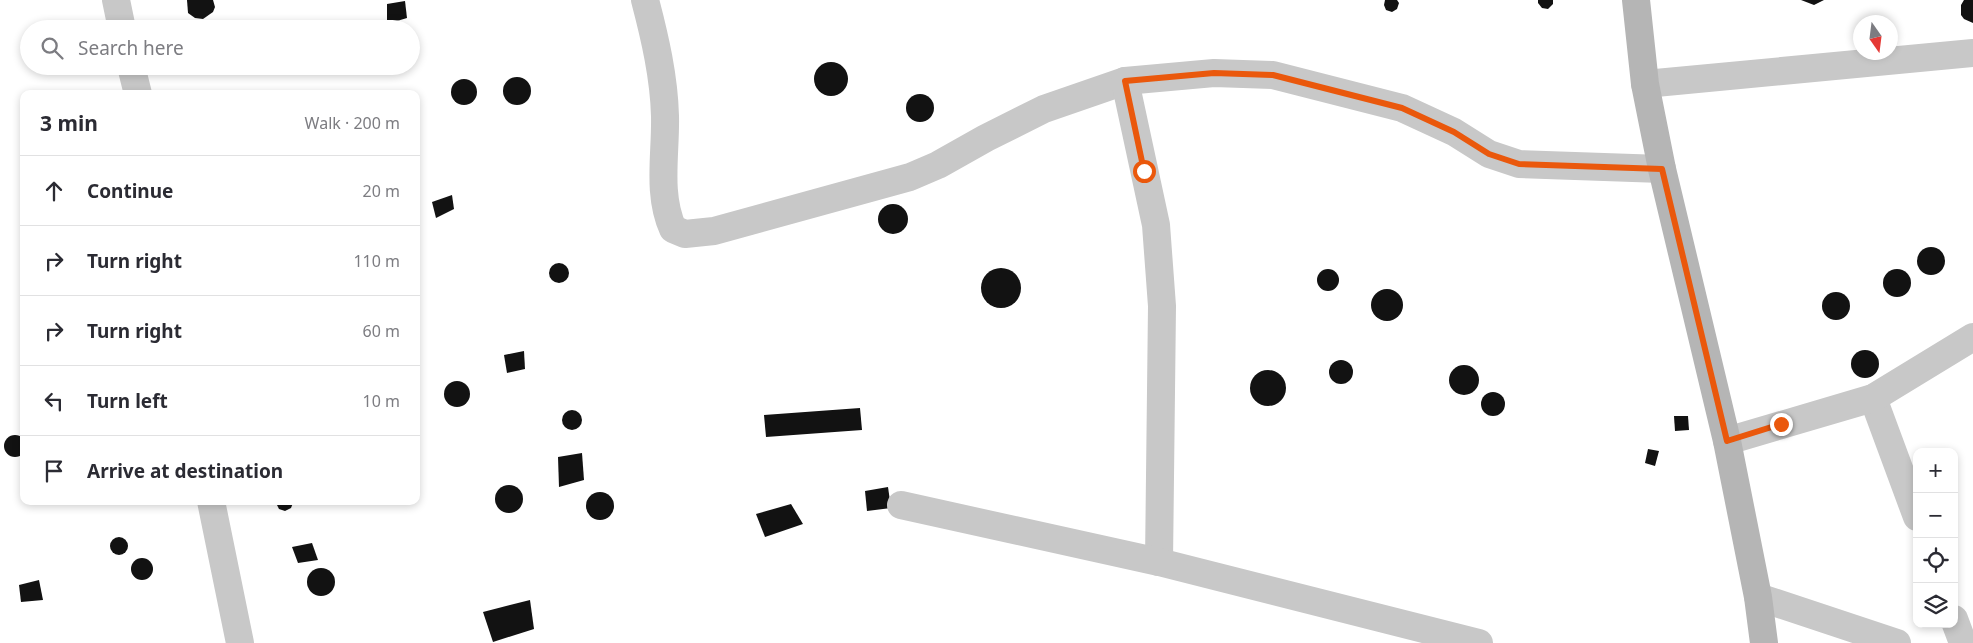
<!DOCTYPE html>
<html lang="en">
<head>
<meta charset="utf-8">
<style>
  :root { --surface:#fff; --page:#f2f2f3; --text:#2b2b33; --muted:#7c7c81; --line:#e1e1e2 }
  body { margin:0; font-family:"Noto Sans",sans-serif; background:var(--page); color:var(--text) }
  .controls { position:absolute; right:15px; bottom:15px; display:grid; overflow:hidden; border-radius:10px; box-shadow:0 2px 8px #0003 }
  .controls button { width:45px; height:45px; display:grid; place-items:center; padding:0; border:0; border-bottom:1px solid var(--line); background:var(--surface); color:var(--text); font:25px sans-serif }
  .compass { position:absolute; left:1853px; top:15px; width:45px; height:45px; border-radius:50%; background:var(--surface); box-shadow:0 2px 8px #0003; rotate:166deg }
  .stop { position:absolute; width:15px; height:15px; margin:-11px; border:4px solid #ea580c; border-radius:50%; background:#fff }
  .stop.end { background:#ea580c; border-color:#fff; box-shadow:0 1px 5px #0008 }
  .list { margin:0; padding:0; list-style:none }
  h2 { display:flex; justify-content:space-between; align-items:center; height:65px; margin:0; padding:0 20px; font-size:21px }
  h2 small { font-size:16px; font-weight:400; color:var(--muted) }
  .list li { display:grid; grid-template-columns:32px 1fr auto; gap:15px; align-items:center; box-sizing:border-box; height:70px; padding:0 20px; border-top:1px solid var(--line) }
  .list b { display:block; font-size:19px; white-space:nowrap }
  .list em { font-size:16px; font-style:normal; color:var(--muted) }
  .icon { flex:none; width:28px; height:28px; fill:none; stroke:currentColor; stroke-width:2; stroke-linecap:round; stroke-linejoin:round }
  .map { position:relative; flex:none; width:1973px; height:643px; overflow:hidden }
  .search { position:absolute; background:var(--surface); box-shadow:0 2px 8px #0003; left:20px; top:20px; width:400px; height:55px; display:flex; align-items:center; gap:12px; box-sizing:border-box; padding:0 18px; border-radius:28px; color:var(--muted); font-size:19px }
  .panel { position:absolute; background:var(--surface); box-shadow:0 2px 8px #0003; left:20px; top:90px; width:400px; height:415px; border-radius:10px }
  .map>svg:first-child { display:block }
  .building { fill:#121212 }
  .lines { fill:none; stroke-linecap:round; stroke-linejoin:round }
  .minor { stroke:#c8c8c8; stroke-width:28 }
  .secondary { stroke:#b5b5b5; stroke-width:28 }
  .route { stroke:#ea580c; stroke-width:6 }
</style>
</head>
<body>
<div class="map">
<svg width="1973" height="643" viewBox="0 0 1973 643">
  <rect width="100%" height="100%" fill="#fff"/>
  <!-- building -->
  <g class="building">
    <path d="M187,0H213L215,7L213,12L203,19L195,18L188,13Z"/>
    <path d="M1385,0H1397L1399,3L1397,9L1392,12L1386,10L1384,5Z"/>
    <path d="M1538,0H1553V4L1548,9L1542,8L1538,3Z"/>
    <path d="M1801,0H1824L1814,5Z"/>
    <path d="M1964,0H1973V23L1964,19L1961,15V5Z"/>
    <path d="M405,1L407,18L387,24V4Z"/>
    <circle cx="831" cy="79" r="17"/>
    <circle cx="517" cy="91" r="14"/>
    <circle cx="464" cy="92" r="13"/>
    <circle cx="920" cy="108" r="14"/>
    <path d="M452,195L454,209L436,218L432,202Z"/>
    <circle cx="893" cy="219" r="15"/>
    <circle cx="1931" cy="261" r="14"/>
    <circle cx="559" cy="273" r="10"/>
    <circle cx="1001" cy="288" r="20"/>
    <circle cx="1897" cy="283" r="14"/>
    <circle cx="1328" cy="280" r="11"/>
    <circle cx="1387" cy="305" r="16"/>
    <circle cx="1836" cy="306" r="14"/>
    <circle cx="1865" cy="364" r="14"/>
    <path d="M524,351L525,369L507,373L504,355Z"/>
    <circle cx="1341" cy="372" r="12"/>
    <circle cx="1464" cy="380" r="15"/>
    <circle cx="1268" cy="388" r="18"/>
    <circle cx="457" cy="394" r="13"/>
    <circle cx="1493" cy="404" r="12"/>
    <path d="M860,408L862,430L766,437L764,415Z"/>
    <circle cx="572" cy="420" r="10"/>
    <path d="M1674,416H1688L1689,430L1675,431Z"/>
    <circle cx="15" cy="446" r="11"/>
    <path d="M1648,449L1659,451L1655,466L1645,463Z"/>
    <path d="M582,453L584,480L559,487L558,457Z"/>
    <circle cx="509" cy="499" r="14"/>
    <path d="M888,487L891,508L867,511L865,491Z"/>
    <circle cx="600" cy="506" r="14"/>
    <path d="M275,501H293V503L291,508L285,511L279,509Z"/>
    <path d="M791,504L803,524L765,537L756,514Z"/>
    <circle cx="119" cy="546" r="9"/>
    <path d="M312,543L318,560L298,563L292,547Z"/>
    <circle cx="142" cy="569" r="11"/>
    <circle cx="321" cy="582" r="14"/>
    <path d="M39,580L43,600L21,602L19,585Z"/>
    <path d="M530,600L534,629L493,642L483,612Z"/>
  </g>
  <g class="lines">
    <!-- minor -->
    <g class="minor">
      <path d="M116,0L122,29"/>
      <path d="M645,0C655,38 664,77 665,116C666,153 657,194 673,229L685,234L714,231L910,177L938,165L986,138L1044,109L1125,81L1214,73L1273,75L1402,108L1454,132L1489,154L1519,164L1662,169"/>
      <path d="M131,66L138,94"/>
      <path d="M1125,81L1156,225L1162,306L1159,562"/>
      <path d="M1645,84L1973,53"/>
      <path d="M1873,398L1917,517"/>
      <path d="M1727,441L1873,398L1973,337"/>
      <path d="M211,501L240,643"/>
      <path d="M901,505L1159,562L1479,643"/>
      <path d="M1758,597L1897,643"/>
      <path d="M1954,619L1963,643"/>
    </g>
    <!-- secondary -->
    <path class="secondary" d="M1636,0L1645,84L1662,169L1727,441L1758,597L1764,643"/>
  </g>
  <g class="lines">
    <!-- route -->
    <path class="route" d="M1144,171L1125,81L1214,73L1273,75L1402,108L1454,132L1489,154L1519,164L1662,169L1727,441L1781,424"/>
  </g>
</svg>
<div class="controls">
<button>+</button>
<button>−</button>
<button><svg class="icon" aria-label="locate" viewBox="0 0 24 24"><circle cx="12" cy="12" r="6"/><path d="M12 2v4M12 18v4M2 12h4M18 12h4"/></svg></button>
<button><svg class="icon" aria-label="layers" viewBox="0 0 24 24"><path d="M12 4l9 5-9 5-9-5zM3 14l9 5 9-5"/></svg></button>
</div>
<svg class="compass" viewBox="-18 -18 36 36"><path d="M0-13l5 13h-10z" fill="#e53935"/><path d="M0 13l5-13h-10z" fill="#7c7c81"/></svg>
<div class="stop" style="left:1144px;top:171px"></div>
<div class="stop end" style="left:1781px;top:424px"></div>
<div class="search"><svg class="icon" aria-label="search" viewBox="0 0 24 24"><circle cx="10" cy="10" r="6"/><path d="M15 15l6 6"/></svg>Search here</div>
<section class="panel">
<h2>3 min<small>Walk · 200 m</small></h2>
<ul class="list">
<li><svg class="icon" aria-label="ahead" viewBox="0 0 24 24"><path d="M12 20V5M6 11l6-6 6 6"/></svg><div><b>Continue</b></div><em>20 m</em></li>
<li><svg class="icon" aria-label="right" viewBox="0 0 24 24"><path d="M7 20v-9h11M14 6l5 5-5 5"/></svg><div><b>Turn right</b></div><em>110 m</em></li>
<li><svg class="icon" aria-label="right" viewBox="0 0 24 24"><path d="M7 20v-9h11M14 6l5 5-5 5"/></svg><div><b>Turn right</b></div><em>60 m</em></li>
<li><svg class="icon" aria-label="left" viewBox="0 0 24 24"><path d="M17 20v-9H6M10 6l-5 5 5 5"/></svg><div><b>Turn left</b></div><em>10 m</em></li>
<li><svg class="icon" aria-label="arrive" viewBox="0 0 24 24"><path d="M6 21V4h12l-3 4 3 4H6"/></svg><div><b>Arrive at destination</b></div></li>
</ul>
</section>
</div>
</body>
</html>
